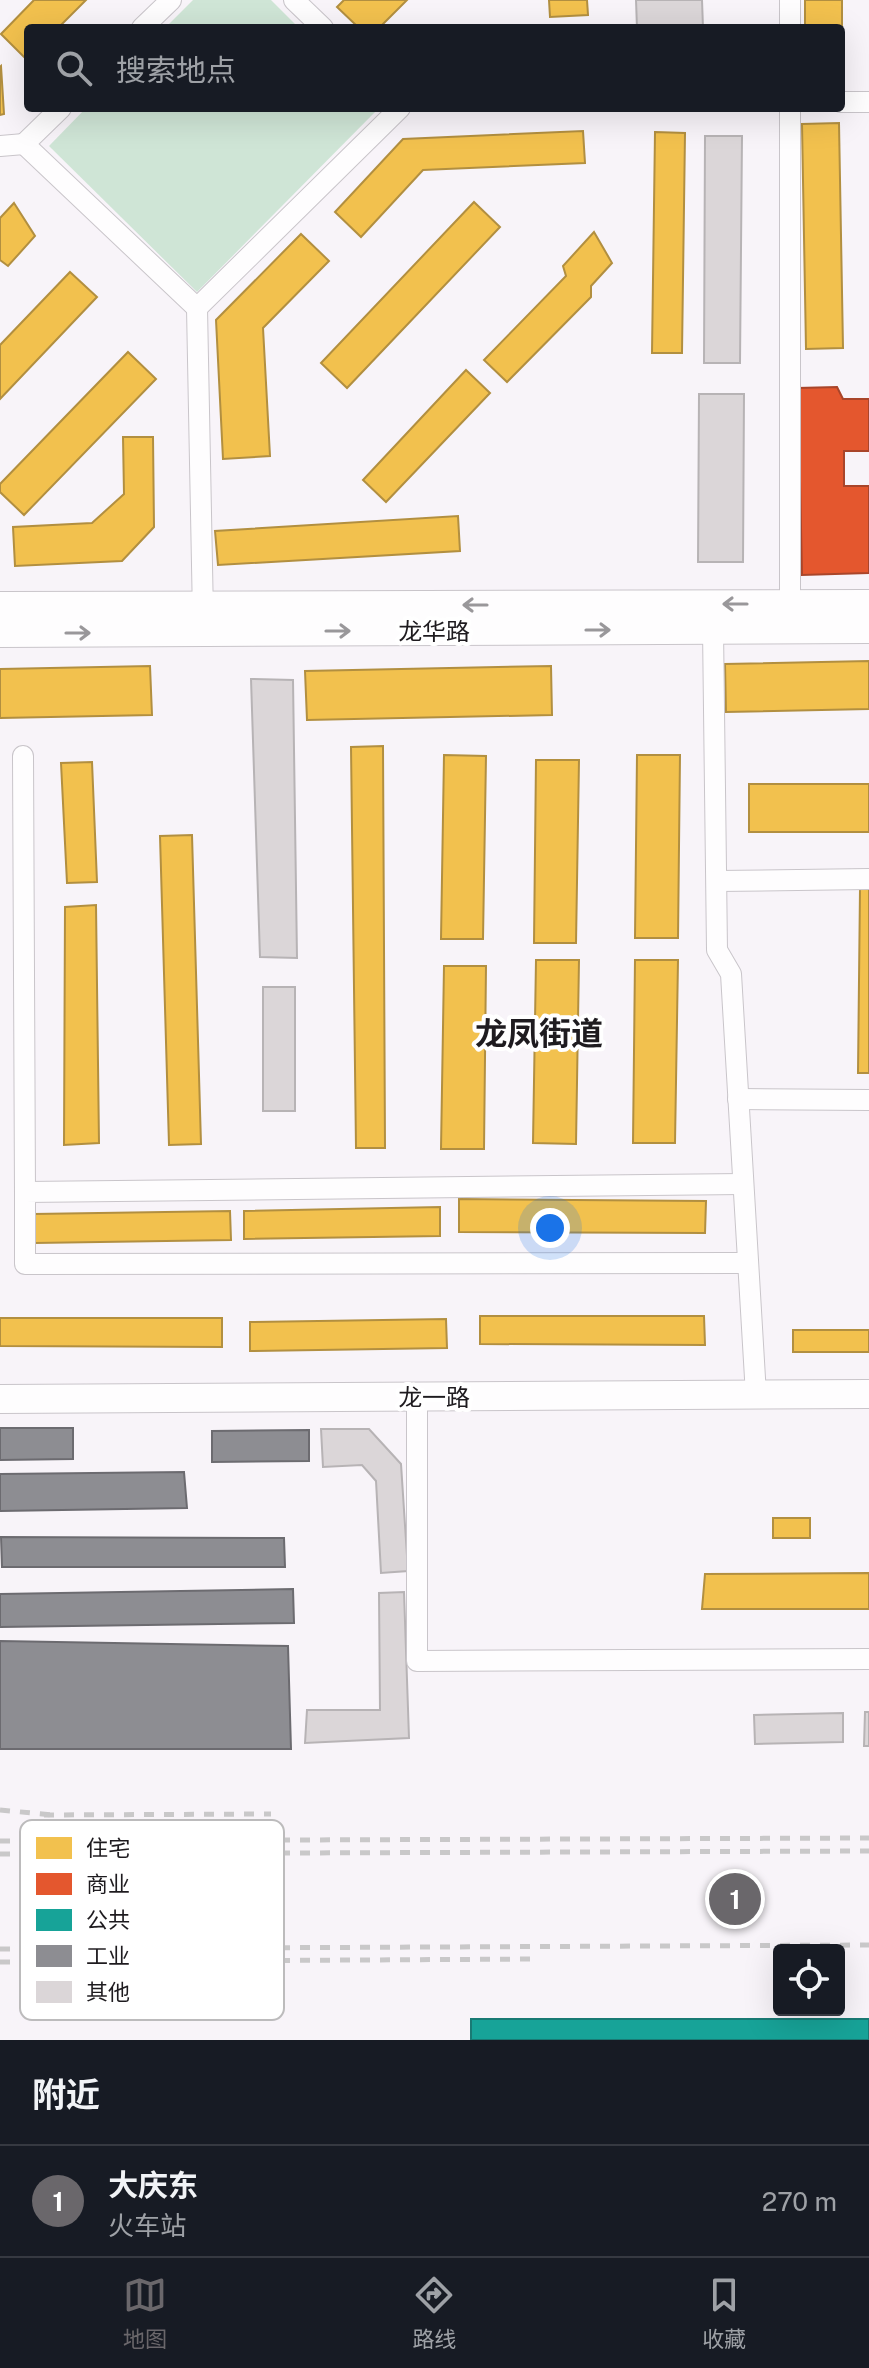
<!DOCTYPE html>
<html lang="zh">
<head>
<meta charset="utf-8">
<style>
  :root { --surface:#171b24; --page:#20242c; --text:#f1f3f6; --muted:#9ea1a6; --line:#363941; --accent:#6a676b }
  body { margin:0; font-family:"Public Sans","Noto Sans SC",sans-serif; background:var(--page); color:var(--text) }
  .controls { position:absolute; right:24px; bottom:24px; display:grid; overflow:hidden; border-radius:8px; box-shadow:0 8px 32px #0002 }
  .controls button { width:72px; height:72px; display:grid; place-items:center; padding:0; border:0; border-bottom:2px solid var(--line); background:var(--surface); color:var(--text); font:40px sans-serif }
  .you { position:absolute; left:550px; top:1228px; width:28px; height:28px; margin:-20px; border:6px solid #fff; border-radius:50%; background:#1a73e8; box-shadow:0 0 0 12px #1a73e833 }
  .badge { display:grid; place-items:center; width:52px; height:52px; border-radius:50%; background:var(--accent); color:#fff; font-size:26px; font-weight:700 }
  .pin { position:absolute; translate:-50% -50%; border:4px solid #fff; box-shadow:0 2px 8px #0006 }
  .list { margin:0; padding:0; list-style:none }
  h2 { display:flex; justify-content:space-between; align-items:center; height:104px; margin:0; padding:0 32px; font-size:34px }
  h2 small { font-size:26px; font-weight:400; color:var(--muted) }
  .list li { display:grid; grid-template-columns:52px 1fr auto; gap:24px; align-items:center; box-sizing:border-box; height:112px; padding:0 32px; border-top:2px solid var(--line) }
  .list b { display:block; font-size:30px; white-space:nowrap }
  .list p { margin:0; font-size:26px; white-space:nowrap; color:var(--muted) }
  .list em { font-size:26px; font-style:normal; color:var(--muted) }
  .icon { flex:none; width:44px; height:44px; fill:none; stroke:currentColor; stroke-width:2; stroke-linecap:round; stroke-linejoin:round }
  .map { position:relative; flex:none; width:869px; height:2040px; overflow:hidden }
  .search { position:absolute; background:var(--surface); box-shadow:0 8px 32px #0002; left:24px; right:24px; top:24px; height:88px; display:flex; align-items:center; gap:20px; box-sizing:border-box; padding:0 28px; border-radius:8px; color:var(--muted); font-size:30px }
  .sheet { height:216px; background:var(--surface) }
  nav { display:flex; justify-content:space-around; align-items:center; box-sizing:border-box; height:112px; border-top:2px solid var(--line); background:var(--surface); font-size:22px; color:var(--muted) }
  nav a { display:grid; justify-items:center; gap:4px }
  nav .on { color:var(--accent) }
  .map>svg:first-child { display:block }
  .green { fill:#cfe5d6 }
  .homes { fill:#f2c14e; stroke:#b28f40; stroke-width:2 }
  .shops { fill:#e4572e; stroke:#a9452a; stroke-width:2 }
  .public { fill:#17a398; stroke:#197a74; stroke-width:2 }
  .industry { fill:#8d8d92; stroke:#6c6b70; stroke-width:2 }
  .building { fill:#dbd6d8; stroke:#b7b3b5; stroke-width:2 }
  .lines { fill:none; stroke-linecap:round; stroke-linejoin:round }
  .street-casing { stroke:#c9c5ca; stroke-width:22 }
  .secondary-casing { stroke:#c9c5ca; stroke-width:30 }
  .street { stroke:#fefdfe; stroke-width:20 }
  .secondary { stroke:#fefdfe; stroke-width:28 }
  .rail { stroke:#c9c8c9; stroke-width:5; stroke-dasharray:10 10; stroke-linecap:butt }
  .oneway { stroke:#99979a }
  .labels { text-anchor:middle; dominant-baseline:central; stroke-width:8; stroke-linejoin:round; paint-order:stroke }
  .street-label { font-size:24px; fill:#1e1b1f; stroke:#fff }
  .district-label { font-size:32px; font-weight:bold; fill:#1e1b1f; stroke:#fff }
  .key { fill:#fff; stroke:#bcbbbc; stroke-width:2 }
  .key-label { font-size:22px; fill:#1e1b1f }
</style>
</head>
<body>
<div class="map">
<svg width="869" height="2040" viewBox="0 0 869 2040">
  <rect width="100%" height="100%" fill="#f8f4f9"/>
  <!-- green -->
  <g class="green">
    <path d="M193,0H271L299,28H165Z"/>
    <path d="M86,108H379L197,292L49,146Z"/>
  </g>
  <!-- homes -->
  <g class="homes">
    <path d="M34,0H86L58,28H28L27,60L1,34Z"/>
    <path d="M344,0H407L379,28H359L337,7Z"/>
    <path d="M549,0H587L588,15L550,17Z"/>
    <path d="M805,0H842V77L841,28H805Z"/>
    <path d="M1,66L4,114L0,115V67Z"/>
    <path d="M839,123L843,348L806,349L802,124Z"/>
    <path d="M583,131L585,163L423,170L361,237L335,212L403,139Z"/>
    <path d="M655,132L685,133L682,353H652Z"/>
    <path d="M474,202L500,227L347,388L321,363Z"/>
    <path d="M14,203L35,236L8,266L0,260V218Z"/>
    <path d="M594,232L612,263L591,286V297L507,382L484,360L566,276L563,266Z"/>
    <path d="M301,234L329,261L263,328L270,456L223,459L216,320Z"/>
    <path d="M70,272L97,297L0,399V345Z"/>
    <path d="M128,352L156,379L24,515L0,492V484Z"/>
    <path d="M466,370L490,393L386,502L363,480Z"/>
    <path d="M123,437H153L154,527L122,561L15,566L13,527L92,523L124,494Z"/>
    <path d="M458,516L460,551L218,565L215,531Z"/>
    <path d="M869,661V709L726,712L725,664Z"/>
    <path d="M150,666L152,715L0,718V669Z"/>
    <path d="M551,666L552,715L307,720L305,671Z"/>
    <path d="M383,746L385,1148H356L351,747Z"/>
    <path d="M444,755L486,756L483,939H441Z"/>
    <path d="M637,755H680L678,938H635Z"/>
    <path d="M536,760H579L576,943H534Z"/>
    <path d="M92,762L97,882L67,883L61,763Z"/>
    <rect x="749" y="784" width="120" height="48"/>
    <path d="M192,835L201,1144L169,1145L160,836Z"/>
    <path d="M860,889H869V1073H858Z"/>
    <path d="M96,905L99,1143L64,1145L65,907Z"/>
    <path d="M536,960H579L576,1144L533,1143Z"/>
    <path d="M635,960H678L675,1143H633Z"/>
    <path d="M444,966H486L484,1149H441Z"/>
    <path d="M459,1199L706,1201L705,1233L459,1232Z"/>
    <path d="M440,1207V1236L244,1239V1211Z"/>
    <path d="M230,1211L231,1240L35,1243L34,1214Z"/>
    <path d="M480,1316H704L705,1345L480,1344Z"/>
    <path d="M0,1318H222V1347L0,1346Z"/>
    <path d="M446,1319L447,1348L250,1351V1322Z"/>
    <rect x="793" y="1330" width="76" height="22"/>
    <rect x="773" y="1518" width="37" height="20"/>
    <path d="M869,1573V1609H702L705,1574Z"/>
  </g>
  <!-- shops -->
  <path class="shops" d="M837,387L843,399H869V451H844V486H869V573L802,575L798,388Z"/>
  <!-- public -->
  <rect class="public" x="471" y="2019" width="398" height="21"/>
  <!-- industry -->
  <g class="industry">
    <path d="M0,1428H73V1459L0,1460Z"/>
    <path d="M309,1430V1461L212,1462V1431Z"/>
    <path d="M184,1472L187,1508L0,1511V1474Z"/>
    <path d="M1,1537L284,1538L285,1567H2Z"/>
    <path d="M293,1589L294,1623L0,1627V1594Z"/>
    <path d="M0,1641L288,1646L291,1749H0Z"/>
  </g>
  <!-- building -->
  <g class="building">
    <path d="M636,0H702L703,28H637Z"/>
    <path d="M705,136H742L740,363H704Z"/>
    <path d="M699,394H744L743,562H698Z"/>
    <path d="M251,679L293,680L297,958L260,957Z"/>
    <rect x="263" y="987" width="32" height="124"/>
    <path d="M321,1429H369L401,1464L408,1571L381,1573L376,1481L362,1465L323,1467Z"/>
    <path d="M404,1592L409,1738L305,1743L307,1710H380L379,1593Z"/>
    <path d="M865,1712H869V1746H864Z"/>
    <path d="M843,1713V1742L755,1744L754,1715Z"/>
  </g>
  <g class="lines">
    <defs>
      <g id="street">
        <path d="M294,0L323,28"/>
        <path d="M142,28L171,0"/>
        <path d="M790,28V0"/>
        <path d="M841,102H869"/>
        <path d="M61,108L24,144L197,308L400,108"/>
        <path d="M790,108V617"/>
        <path d="M0,146L24,144"/>
        <path d="M197,308L203,616"/>
        <path d="M713,629L717,950L731,974L756,1395"/>
        <path d="M23,756L25,1192"/>
        <path d="M717,881L869,879"/>
        <path d="M738,1099L869,1100"/>
        <path d="M743,1184L25,1192V1264L748,1263"/>
        <path d="M417,1397V1661L869,1659"/>
      </g>
      <g id="secondary">
        <path d="M0,606L869,604"/>
        <path d="M0,633L869,629"/>
        <path d="M0,1399L869,1394"/>
      </g>
    </defs>
    <!-- street casing -->
    <use href="#street" class="street-casing"/>
    <!-- secondary casing -->
    <use href="#secondary" class="secondary-casing"/>
    <!-- street -->
    <use href="#street" class="street"/>
    <!-- secondary -->
    <use href="#secondary" class="secondary"/>
    <!-- rail -->
    <g class="rail">
      <path d="M0,1810L53,1815"/>
      <path d="M44,1815L271,1814"/>
      <path d="M0,1841L869,1838"/>
      <path d="M0,1854L869,1851"/>
      <path d="M0,1949L869,1945"/>
      <path d="M0,1962L540,1959"/>
    </g>
  </g>
  <!-- one-way arrows -->
  <defs><path id="oneway-shaft" d="M-6 0H5M1.5-3L5.5 0L1.5 3" fill="none" stroke-width="1.6" stroke-linecap="round" stroke-linejoin="round" transform="scale(2)"/></defs>
  <g class="oneway">
    <use href="#oneway-shaft" transform="translate(735 604) rotate(180)"/>
    <use href="#oneway-shaft" transform="translate(475 605) rotate(180)"/>
    <use href="#oneway-shaft" transform="translate(598 630)"/>
    <use href="#oneway-shaft" transform="translate(338 631)"/>
    <use href="#oneway-shaft" transform="translate(78 633)"/>
  </g>
  <g class="labels">
    <!-- street labels -->
    <g class="street-label">
      <text x="434" y="631">龙华路</text>
      <text x="434" y="1397">龙一路</text>
    </g>
    <!-- district labels -->
    <g class="district-label">
      <text x="539" y="1033">龙凤街道</text>
    </g>
  </g>
  <!-- legend -->
  <rect x="20" y="1820" width="264" height="200" rx="12" class="key"/>
  <rect x="36" y="1837" width="36" height="22" fill="#f2c14e"/>
  <rect x="36" y="1873" width="36" height="22" fill="#e4572e"/>
  <rect x="36" y="1909" width="36" height="22" fill="#17a398"/>
  <rect x="36" y="1945" width="36" height="22" fill="#8d8d92"/>
  <rect x="36" y="1981" width="36" height="22" fill="#dbd6d8"/>
  <g class="key-label">
    <text x="86" y="1856">住宅</text>
    <text x="86" y="1892">商业</text>
    <text x="86" y="1928">公共</text>
    <text x="86" y="1964">工业</text>
    <text x="86" y="2000">其他</text>
  </g>
</svg>
<div class="controls">
<button><svg class="icon" aria-label="locate" viewBox="0 0 24 24"><circle cx="12" cy="12" r="6"/><path d="M12 2v4M12 18v4M2 12h4M18 12h4"/></svg></button>
</div>
<div class="you"></div>
<div class="pin badge" style="left:735px;top:1899px">1</div>
<div class="search"><svg class="icon" aria-label="search" viewBox="0 0 24 24"><circle cx="10" cy="10" r="6"/><path d="M15 15l6 6"/></svg>搜索地点</div>
</div>
<section class="sheet">
<h2>附近<small></small></h2>
<ul class="list">
<li><span class="badge">1</span><div><b>大庆东</b><p>火车站</p></div><em>270 m</em></li>
</ul>
</section>
<nav>
<a class="on"><svg class="icon" aria-label="map" viewBox="0 0 24 24"><path d="M3 6l6-2 6 2 6-2v14l-6 2-6-2-6 2zM9 4v14M15 6v14"/></svg>地图</a>
<a><svg class="icon" aria-label="directions" viewBox="0 0 24 24"><path d="M12 3l9 9-9 9-9-9zM9 14v-3h6M13 9l2 2-2 2"/></svg>路线</a>
<a><svg class="icon" aria-label="saved" viewBox="0 0 24 24"><path d="M7 4h10v16l-5-4-5 4z"/></svg>收藏</a>
</nav>
</body>
</html>
